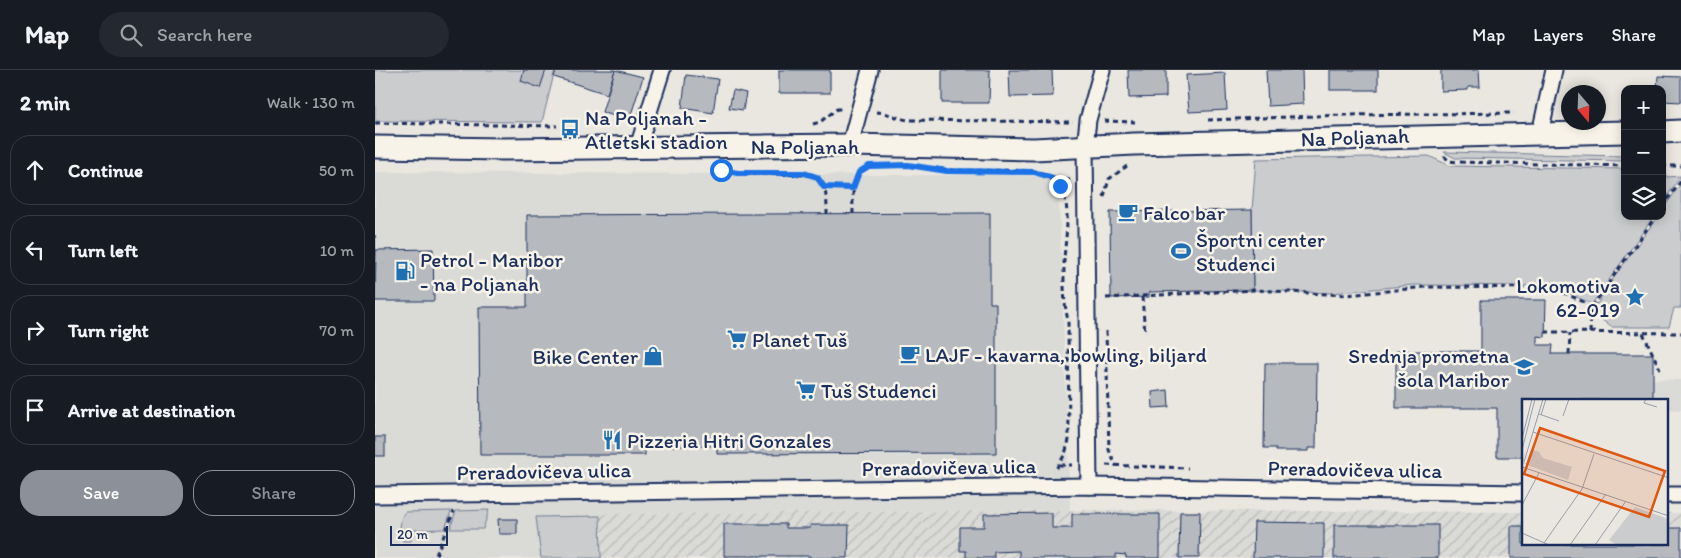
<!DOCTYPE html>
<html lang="en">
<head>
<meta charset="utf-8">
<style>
  :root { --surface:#171b24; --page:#242831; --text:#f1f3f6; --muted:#9ea1a6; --line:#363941; --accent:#8c9099 }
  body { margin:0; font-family:Itim,sans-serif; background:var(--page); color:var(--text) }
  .controls { position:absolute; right:15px; top:15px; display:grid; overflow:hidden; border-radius:10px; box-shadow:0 2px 12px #0003 }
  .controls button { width:45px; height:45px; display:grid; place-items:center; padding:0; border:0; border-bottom:1px solid var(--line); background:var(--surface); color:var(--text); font:25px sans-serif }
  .compass { position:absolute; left:1186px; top:15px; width:45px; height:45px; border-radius:50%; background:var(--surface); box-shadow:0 2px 12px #0003; rotate:161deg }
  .scale { position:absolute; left:15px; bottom:12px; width:58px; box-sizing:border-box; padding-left:5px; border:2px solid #1b2f5e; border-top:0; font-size:14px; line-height:18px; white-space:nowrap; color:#1b2f5e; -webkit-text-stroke:4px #f7f3e8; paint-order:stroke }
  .stop { position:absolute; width:15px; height:15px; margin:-11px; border:4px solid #1a73e8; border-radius:50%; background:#fff }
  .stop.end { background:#1a73e8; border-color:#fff; box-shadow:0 1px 5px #0008 }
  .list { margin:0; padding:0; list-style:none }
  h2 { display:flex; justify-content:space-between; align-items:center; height:65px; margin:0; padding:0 20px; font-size:21px }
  h2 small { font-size:16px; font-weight:400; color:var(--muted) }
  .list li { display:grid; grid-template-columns:32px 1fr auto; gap:15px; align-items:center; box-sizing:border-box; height:70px; margin:0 10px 10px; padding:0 10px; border:1px solid var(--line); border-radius:20px }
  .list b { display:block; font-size:19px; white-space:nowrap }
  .list em { font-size:16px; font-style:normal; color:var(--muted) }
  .actions { display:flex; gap:10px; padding:15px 20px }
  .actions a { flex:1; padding:11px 0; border:1px solid var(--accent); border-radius:20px; text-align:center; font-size:18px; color:var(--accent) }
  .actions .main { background:var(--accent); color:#fff }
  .icon { flex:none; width:28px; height:28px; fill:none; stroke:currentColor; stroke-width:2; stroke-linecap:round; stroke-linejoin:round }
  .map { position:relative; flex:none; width:1306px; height:488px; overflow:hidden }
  header { display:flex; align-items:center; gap:30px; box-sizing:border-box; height:70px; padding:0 25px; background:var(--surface); border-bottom:1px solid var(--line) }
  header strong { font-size:24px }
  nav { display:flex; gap:28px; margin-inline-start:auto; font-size:18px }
  .search { width:350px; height:45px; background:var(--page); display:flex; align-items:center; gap:12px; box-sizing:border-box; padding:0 18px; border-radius:28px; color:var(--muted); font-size:19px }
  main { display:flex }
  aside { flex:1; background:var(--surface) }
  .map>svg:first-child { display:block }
  .built { fill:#dadad6 }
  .industrial { fill:url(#industrial-furrows) }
  .grass { fill:#cbcccd; stroke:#737e96 }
  .building { fill:#b6babf; stroke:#1b2f5e }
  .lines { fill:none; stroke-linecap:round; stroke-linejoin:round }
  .street-casing { stroke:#1b2f5e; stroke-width:19 }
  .secondary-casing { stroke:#1b2f5e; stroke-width:25 }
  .path { stroke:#1b2f5e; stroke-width:3; stroke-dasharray:5 4; stroke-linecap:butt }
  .street { stroke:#f7f3e8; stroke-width:15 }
  .secondary { stroke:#f7f3e8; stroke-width:21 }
  .route { stroke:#1a73e8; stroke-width:6 }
  .labels { text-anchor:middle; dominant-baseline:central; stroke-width:5; stroke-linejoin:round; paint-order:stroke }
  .poi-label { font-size:21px; fill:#1b2f5e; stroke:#f7f3e8; text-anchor:start }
  .street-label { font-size:21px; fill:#1b2f5e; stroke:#f7f3e8 }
  .inset-road { fill:none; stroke:#979dac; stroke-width:1 }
  .view { fill:#de5710; fill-opacity:0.15; stroke:#de5710; stroke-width:2.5 }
  .inset-edge { fill:none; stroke:#1b2f5e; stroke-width:2.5 }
</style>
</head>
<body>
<header>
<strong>Map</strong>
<div class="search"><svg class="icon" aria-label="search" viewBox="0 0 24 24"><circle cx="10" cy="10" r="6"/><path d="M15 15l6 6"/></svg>Search here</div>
<nav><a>Map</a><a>Layers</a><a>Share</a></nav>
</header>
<main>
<aside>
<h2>2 min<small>Walk · 130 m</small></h2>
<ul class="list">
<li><svg class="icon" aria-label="ahead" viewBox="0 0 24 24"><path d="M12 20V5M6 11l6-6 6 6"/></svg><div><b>Continue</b></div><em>50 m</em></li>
<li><svg class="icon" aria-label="left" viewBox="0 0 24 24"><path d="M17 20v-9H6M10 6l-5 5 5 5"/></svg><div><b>Turn left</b></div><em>10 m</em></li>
<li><svg class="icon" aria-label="right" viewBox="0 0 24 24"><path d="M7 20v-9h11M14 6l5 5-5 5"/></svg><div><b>Turn right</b></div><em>70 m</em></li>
<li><svg class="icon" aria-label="arrive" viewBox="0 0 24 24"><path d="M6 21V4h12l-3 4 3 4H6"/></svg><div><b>Arrive at destination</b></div></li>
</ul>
<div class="actions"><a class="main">Save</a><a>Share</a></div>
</aside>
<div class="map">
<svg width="1306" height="488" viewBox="0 0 1306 488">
  <defs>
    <pattern id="industrial-furrows" width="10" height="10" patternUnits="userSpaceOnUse" patternTransform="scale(1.25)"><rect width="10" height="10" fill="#dadad6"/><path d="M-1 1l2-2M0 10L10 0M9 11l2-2" fill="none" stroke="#babbba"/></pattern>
  </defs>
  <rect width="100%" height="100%" fill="#eae7e0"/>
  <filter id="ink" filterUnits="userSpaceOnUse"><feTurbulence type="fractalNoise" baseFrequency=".02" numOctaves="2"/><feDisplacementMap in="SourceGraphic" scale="10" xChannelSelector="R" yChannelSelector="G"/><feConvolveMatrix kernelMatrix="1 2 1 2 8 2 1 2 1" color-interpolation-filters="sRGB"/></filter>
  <g filter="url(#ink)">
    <!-- built -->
    <g class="built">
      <path d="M0,102L683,106L695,440L225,444L226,488H0Z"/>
      <path d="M1278,309L1306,310V340L1292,339V330H1278Z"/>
    </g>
    <!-- industrial -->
    <path class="industrial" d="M695,440L1148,442V474H1292V443H1306V488H226L225,444Z"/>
    <!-- grass -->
    <g class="grass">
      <path d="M0,0H180L167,52L0,51Z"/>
      <path d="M1069,82L1250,86V91L1080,88Z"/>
      <path d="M1054,86L1075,96L1250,99V146H1279L1217,234L1178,216L1038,215L957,223L878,220L877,140L881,89Z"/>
      <path d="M1287,99H1291V107L1306,106L1287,134Z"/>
      <path d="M1306,114V238H1299L1294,257H1236L1217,242L1237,210L1283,146H1287V140Z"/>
      <path d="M114,440L108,459H75L81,441Z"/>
      <path d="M76,441L70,459L36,460V471H28C24,463 24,449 30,442Z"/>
      <path d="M225,446L226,488H166L161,447Z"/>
    </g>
    <!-- building -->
    <g class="building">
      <path d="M149,0H171L165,18L146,11Z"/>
      <path d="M181,0H240L232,24L179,7Z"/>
      <path d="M240,0L268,7L254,51L227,42Z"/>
      <rect x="404" y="0" width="51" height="23"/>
      <path d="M567,0H615L614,33H567Z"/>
      <path d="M634,0H677L678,26L635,27Z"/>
      <path d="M753,0H791V27L754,28Z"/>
      <path d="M891,0H927L928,34L893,36Z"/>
      <rect x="955" y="0" width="48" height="20"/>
      <path d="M1066,0H1104L1105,17H1093V20L1066,21Z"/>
      <path d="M850,3L852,40L814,42L811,5Z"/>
      <path d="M311,5L343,9L338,43L307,38Z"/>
      <path d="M1283,6L1306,7V32L1287,31V19H1282Z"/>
      <path d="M358,20L371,23L368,40L354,38Z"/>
      <path d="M877,140L878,220L774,222V227L736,228L735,142Z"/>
      <path d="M615,143V233H621V383L342,384V376H270V385H105L104,237H152V145Z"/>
      <path d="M0,165L2,222H0Z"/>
      <path d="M58,179L59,231H0L1,180Z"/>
      <path d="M1106,230H1171L1170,267L1162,266V275H1178L1177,284H1278V330H1148V387H1122V338H1021V281H1106Z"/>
      <path d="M890,293H942L941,378H933V381H901V378H889Z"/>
      <path d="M793,320L794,337L778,338L777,322Z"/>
      <rect x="0" y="367" width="10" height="19"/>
      <path d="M805,442H825L824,488H804Z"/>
      <path d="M677,443V458H697V444H785V488H751V485L741,484V488H644V481L619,482V488H591V481H585V457H609V444Z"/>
      <path d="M123,449H142V464H124Z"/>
      <path d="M879,452L949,453V488H878Z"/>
      <path d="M349,454H411V458H435V455H474L473,488H435V486H349Z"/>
      <rect x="959" y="455" width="104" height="33"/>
      <path d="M1136,456H1148V474H1292V458H1306V488H1136Z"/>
    </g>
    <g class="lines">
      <defs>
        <g id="street">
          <path d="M1165,63L1179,0"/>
          <path d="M475,75L495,0"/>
          <path d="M263,77L287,0"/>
          <path d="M714,416L710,77L713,50L727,0"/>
          <path d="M0,425L714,416L1148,423"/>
          <path d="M1292,425H1306"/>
        </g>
        <g id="secondary">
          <path d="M1287,62L1306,61"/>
          <path d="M0,77L129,79L475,75L659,79L759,74L1250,62"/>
        </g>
      </defs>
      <!-- street casing -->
      <use href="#street" class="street-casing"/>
      <!-- secondary casing -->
      <use href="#secondary" class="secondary-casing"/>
      <!-- path -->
      <g class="path">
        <path d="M501,42C512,42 521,48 533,50L698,52"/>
        <path d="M833,50L969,45L1139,43"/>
        <path d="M729,51L760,52"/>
        <path d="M0,53L182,56"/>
        <path d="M438,54L445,52L462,39H467"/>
        <path d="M1069,86L1074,91L1083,92L1250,96"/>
        <path d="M1287,96H1306"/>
        <path d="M343,98L363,103L437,105C452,113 452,129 452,144"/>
        <path d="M557,98C591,104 626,98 660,102C703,107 691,159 689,189C689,208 688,231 693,250L694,370L690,384L681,399"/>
        <path d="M681,110H695"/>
        <path d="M449,117L478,118"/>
        <path d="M729,127L734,109L752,96"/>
        <path d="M1287,137L1306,111"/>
        <path d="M478,144C478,126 475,105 494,96"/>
        <path d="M767,227L770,263"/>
        <path d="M731,228L878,220L972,225L1051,217L1178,218L1209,232L1216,238"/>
        <path d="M731,261L734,380L741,396"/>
        <path d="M1170,262L1306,263"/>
        <path d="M1215,263L1216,238L1281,146"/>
        <path d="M1268,263L1285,299"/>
        <path d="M1194,284L1195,263"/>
        <path d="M685,395H697"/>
        <path d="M731,395L813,398"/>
        <path d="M61,485L79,441"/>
      </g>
      <!-- street -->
      <use href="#street" class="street"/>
      <!-- secondary -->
      <use href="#secondary" class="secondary"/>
    </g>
  </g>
  <g class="lines" filter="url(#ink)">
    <!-- route -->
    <path class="route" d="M346,100L363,103H429L442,107L449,117L478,118L484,102L494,96L533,95L572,101L659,102L675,107L685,116"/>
  </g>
  <!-- icons -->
  <defs>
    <symbol id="bus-bare" viewBox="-9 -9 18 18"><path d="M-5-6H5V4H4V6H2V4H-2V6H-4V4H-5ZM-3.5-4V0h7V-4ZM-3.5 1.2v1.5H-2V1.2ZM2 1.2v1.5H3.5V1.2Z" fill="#1f6fb2" stroke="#f7f3e8" stroke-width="2.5" paint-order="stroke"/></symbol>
    <symbol id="cafe-bare" viewBox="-9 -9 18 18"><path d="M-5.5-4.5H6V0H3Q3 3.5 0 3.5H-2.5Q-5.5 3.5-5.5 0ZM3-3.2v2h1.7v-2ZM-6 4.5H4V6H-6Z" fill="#1f6fb2" stroke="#f7f3e8" stroke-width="2.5" paint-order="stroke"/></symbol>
    <symbol id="stadium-bare" viewBox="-9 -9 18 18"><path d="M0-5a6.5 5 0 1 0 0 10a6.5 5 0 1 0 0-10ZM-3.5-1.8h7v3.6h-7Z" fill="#1f6fb2" stroke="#f7f3e8" stroke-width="2.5" paint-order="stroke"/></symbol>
    <symbol id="fuel-bare" viewBox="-9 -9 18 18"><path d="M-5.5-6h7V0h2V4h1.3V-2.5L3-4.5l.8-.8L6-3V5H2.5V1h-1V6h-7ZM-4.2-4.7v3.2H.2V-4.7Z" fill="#1f6fb2" stroke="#f7f3e8" stroke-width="2.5" paint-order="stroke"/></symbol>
    <symbol id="sight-bare" viewBox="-9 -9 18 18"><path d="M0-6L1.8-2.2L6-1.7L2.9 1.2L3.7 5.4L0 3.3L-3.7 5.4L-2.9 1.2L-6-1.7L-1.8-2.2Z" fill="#1f6fb2" stroke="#f7f3e8" stroke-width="2.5" paint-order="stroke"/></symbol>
    <symbol id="supermarket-bare" viewBox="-9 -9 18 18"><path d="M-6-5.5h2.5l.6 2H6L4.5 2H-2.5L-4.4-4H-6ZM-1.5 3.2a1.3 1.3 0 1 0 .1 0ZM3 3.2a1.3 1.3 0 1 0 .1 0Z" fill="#1f6fb2" stroke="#f7f3e8" stroke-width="2.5" paint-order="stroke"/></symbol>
    <symbol id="shop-bare" viewBox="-9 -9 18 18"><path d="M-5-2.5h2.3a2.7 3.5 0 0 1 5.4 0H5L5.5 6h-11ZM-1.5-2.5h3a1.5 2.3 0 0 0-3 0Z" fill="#1f6fb2" stroke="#f7f3e8" stroke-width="2.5" paint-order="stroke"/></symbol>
    <symbol id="school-bare" viewBox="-9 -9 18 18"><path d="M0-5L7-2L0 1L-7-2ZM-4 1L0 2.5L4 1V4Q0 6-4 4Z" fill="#1f6fb2" stroke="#f7f3e8" stroke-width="2.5" paint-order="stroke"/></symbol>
    <symbol id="restaurant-bare" viewBox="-9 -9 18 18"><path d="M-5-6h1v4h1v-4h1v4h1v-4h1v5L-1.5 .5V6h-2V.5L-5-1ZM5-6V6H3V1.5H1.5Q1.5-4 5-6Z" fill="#1f6fb2" stroke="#f7f3e8" stroke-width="2.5" paint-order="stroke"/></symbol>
  </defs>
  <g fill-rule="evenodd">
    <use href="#bus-bare" x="181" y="45" width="28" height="28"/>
    <use href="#cafe-bare" x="739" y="128" width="28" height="28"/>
    <use href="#stadium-bare" x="792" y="167" width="28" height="28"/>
    <use href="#fuel-bare" x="16" y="187" width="28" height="28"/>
    <use href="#sight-bare" x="1246" y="213" width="28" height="28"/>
    <use href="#supermarket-bare" x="348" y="255" width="28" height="28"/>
    <use href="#cafe-bare" x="521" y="270" width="28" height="28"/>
    <use href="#shop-bare" x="264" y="272" width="28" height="28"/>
    <use href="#school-bare" x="1135" y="283" width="28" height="28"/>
    <use href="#supermarket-bare" x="417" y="306" width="28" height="28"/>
    <use href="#restaurant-bare" x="223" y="356" width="28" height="28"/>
  </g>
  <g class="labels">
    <!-- poi labels -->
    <g class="poi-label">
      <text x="210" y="47">Na Poljanah -<tspan x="210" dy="24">Atletski stadion</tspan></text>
      <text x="768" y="142">Falco bar</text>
      <text x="821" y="169">Športni center<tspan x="821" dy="24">Studenci</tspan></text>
      <text x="45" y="189">Petrol - Maribor<tspan x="45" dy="24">- na Poljanah</tspan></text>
      <text x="1245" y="215" text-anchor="end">Lokomotiva<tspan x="1245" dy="24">62-019</tspan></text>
      <text x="377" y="269">Planet Tuš</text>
      <text x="550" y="284">LAJF - kavarna, bowling, biljard</text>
      <text x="1134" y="285" text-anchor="end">Srednja prometna<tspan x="1134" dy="24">šola Maribor</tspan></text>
      <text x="263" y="286" text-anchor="end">Bike Center</text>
      <text x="446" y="320">Tuš Studenci</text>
      <text x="252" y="370">Pizzeria Hitri Gonzales</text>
    </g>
    <!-- street labels -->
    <g class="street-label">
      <text transform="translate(980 67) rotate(-2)">Na Poljanah</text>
      <text x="430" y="76">Na Poljanah</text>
      <text transform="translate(574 397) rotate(-1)">Preradovičeva ulica</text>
      <text transform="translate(980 399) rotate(1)">Preradovičeva ulica</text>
      <text transform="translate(169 401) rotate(-1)">Preradovičeva ulica</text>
    </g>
  </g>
  <!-- overview -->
  <g transform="translate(1147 329)">
    <rect width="146" height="146" fill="#eae7e0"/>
    <path d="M5,45L1,63L4,64L9,50L17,53L21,59L50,68L46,81L0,64ZM113,108L146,120V146H95L87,141Z" fill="#cbcccd"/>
    <path class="inset-road" d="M124,0L122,4L135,8M17,15L37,22M19,16L24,0M41,17L47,0M11,33L147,79M0,40L10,0M0,51L13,0M2,63L21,0M0,68L147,117M0,106L17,74M0,134L27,146M22,144L60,90L72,55M48,146L84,95M73,146L104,102"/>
    <path class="view" d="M18,29L143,72L127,118L2,75Z"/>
    <rect width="146" height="146" class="inset-edge"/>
  </g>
</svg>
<div class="controls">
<button>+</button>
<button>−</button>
<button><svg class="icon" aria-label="layers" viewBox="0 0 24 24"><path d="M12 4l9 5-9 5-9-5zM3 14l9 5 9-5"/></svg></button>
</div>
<svg class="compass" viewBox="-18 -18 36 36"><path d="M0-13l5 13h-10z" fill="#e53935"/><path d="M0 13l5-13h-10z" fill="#9ea1a6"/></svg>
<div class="scale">20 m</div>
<div class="stop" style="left:346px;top:100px"></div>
<div class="stop end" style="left:685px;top:116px"></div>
</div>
</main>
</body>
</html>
